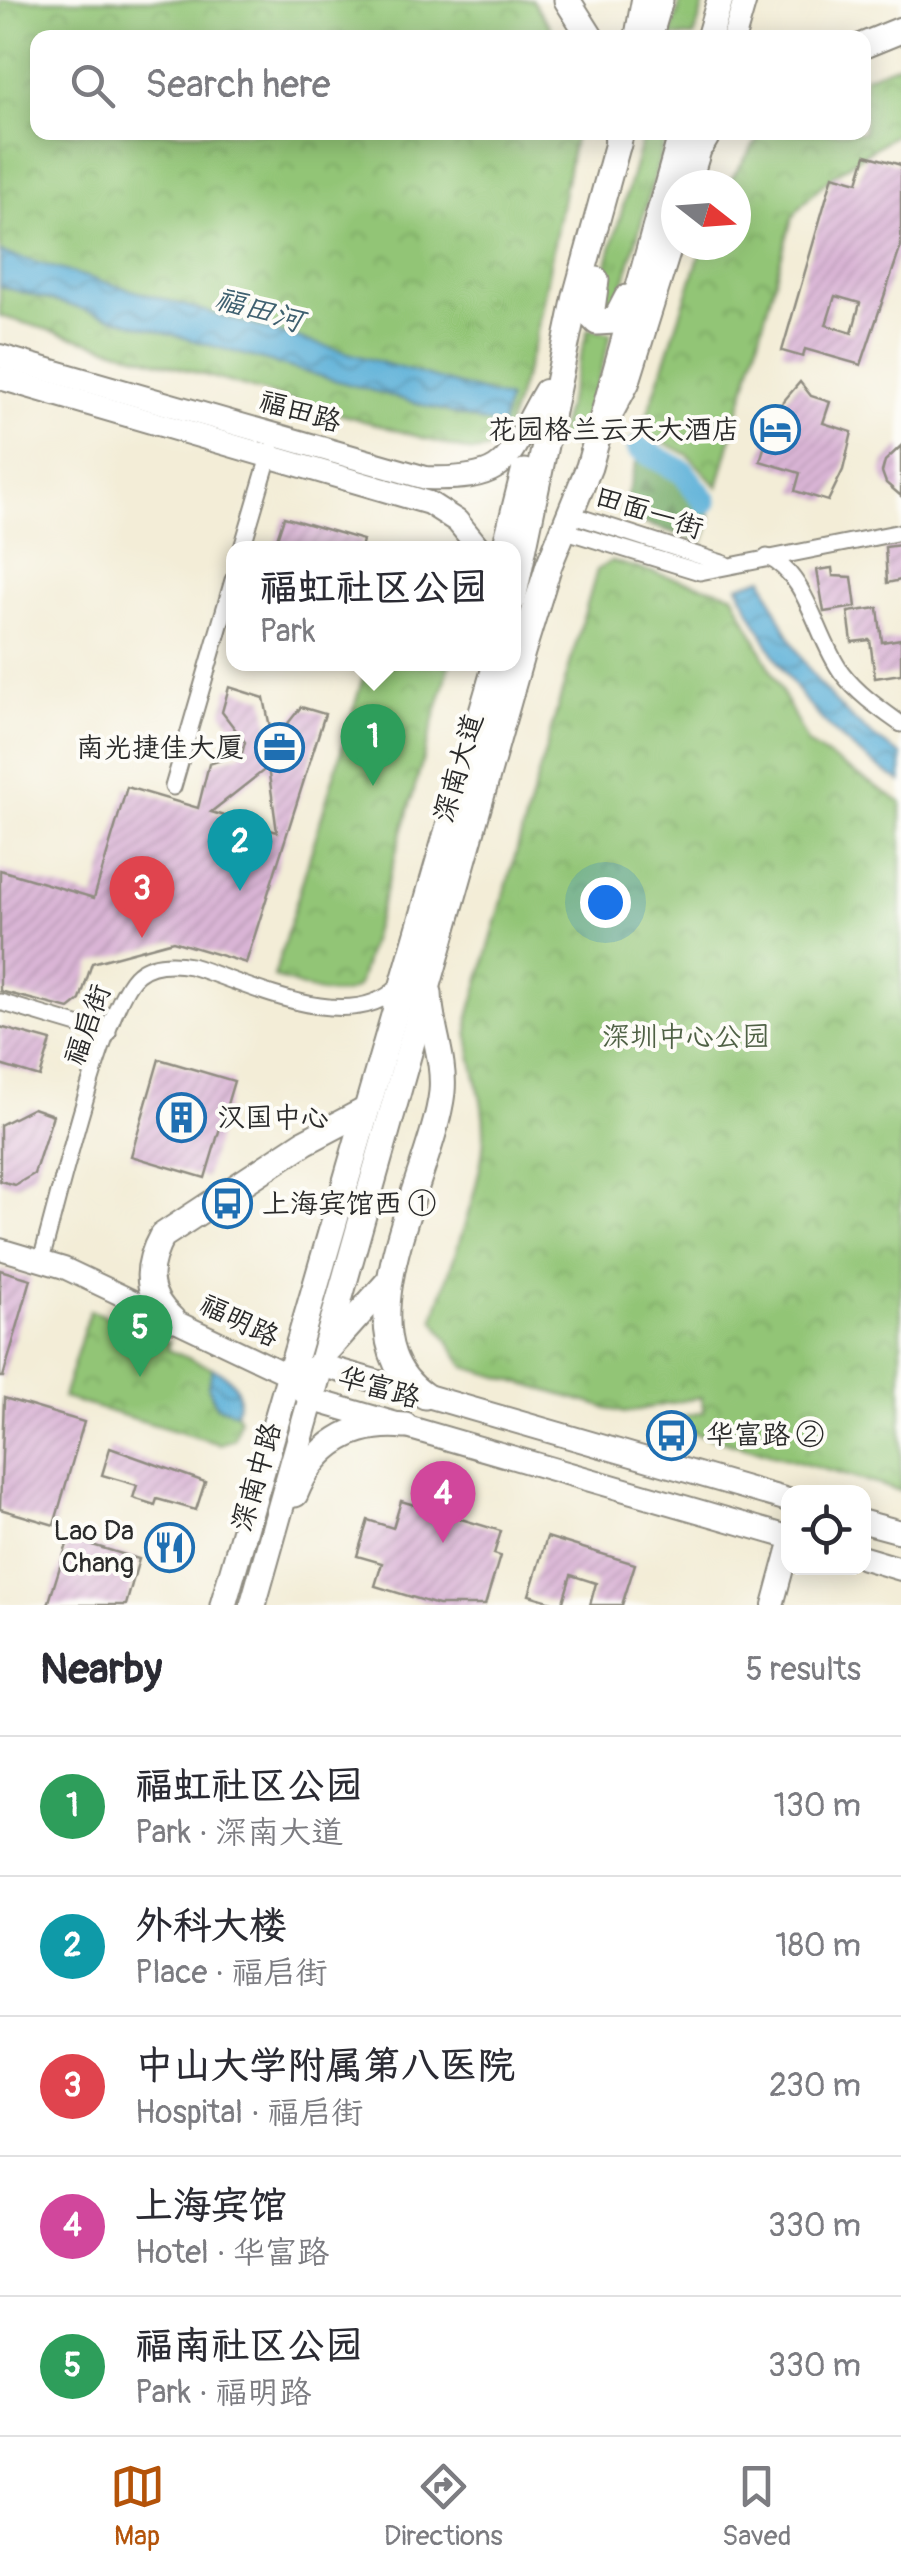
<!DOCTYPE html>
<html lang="en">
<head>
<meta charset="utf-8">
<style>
  :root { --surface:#fff; --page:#f2f2f3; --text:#2b2b33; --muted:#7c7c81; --line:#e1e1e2; --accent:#b45309 }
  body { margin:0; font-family:Pangolin,"LXGW WenKai TC",sans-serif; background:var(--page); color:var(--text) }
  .controls { position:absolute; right:30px; bottom:30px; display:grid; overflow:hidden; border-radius:20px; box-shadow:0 5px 25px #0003 }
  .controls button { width:90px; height:90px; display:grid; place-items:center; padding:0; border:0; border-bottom:2px solid var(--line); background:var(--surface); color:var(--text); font:50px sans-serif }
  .compass { position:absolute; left:661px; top:170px; width:90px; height:90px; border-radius:50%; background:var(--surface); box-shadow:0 5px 25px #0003; rotate:107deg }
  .you { position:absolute; left:605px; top:902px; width:35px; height:35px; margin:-25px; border:8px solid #fff; border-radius:50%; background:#1a73e8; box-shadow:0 0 0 15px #1a73e833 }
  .badge { display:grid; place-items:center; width:65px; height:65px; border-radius:50%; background:var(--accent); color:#fff; font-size:32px; font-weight:700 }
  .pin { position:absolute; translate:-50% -82px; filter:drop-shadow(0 2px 5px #0008) }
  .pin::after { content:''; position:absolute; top:52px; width:35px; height:30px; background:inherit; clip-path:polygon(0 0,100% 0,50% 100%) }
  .popup { position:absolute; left:226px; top:541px; width:295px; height:130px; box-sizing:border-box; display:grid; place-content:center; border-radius:20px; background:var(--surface); filter:drop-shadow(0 2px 8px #0005); font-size:32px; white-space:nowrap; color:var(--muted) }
  .popup b { font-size:38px; color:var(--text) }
  .popup::after { content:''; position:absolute; left:50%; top:100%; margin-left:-20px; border:20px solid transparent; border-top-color:var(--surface) }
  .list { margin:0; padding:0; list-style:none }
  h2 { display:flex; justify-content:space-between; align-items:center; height:130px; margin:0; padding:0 40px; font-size:42px }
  h2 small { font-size:32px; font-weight:400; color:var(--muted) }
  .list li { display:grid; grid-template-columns:65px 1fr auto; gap:30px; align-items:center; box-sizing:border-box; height:140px; padding:0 40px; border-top:2px solid var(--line) }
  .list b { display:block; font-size:38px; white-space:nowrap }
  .list p { margin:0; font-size:32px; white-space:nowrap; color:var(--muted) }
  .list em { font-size:32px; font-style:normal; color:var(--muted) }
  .icon { flex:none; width:55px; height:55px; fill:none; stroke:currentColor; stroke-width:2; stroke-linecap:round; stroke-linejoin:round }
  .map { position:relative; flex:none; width:901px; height:1605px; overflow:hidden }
  .search { position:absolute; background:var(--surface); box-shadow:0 5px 25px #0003; left:30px; right:30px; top:30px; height:110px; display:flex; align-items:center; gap:25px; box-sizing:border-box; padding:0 35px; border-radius:20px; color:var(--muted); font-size:38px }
  .sheet { height:830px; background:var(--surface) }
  nav { display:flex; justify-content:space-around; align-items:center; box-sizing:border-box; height:140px; border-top:2px solid var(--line); background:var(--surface); font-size:28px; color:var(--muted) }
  nav a { display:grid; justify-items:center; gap:5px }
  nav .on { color:var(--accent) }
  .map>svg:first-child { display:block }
  .grass { fill:url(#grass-tufts); stroke:#5e7850; stroke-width:2.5 }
  .forest { fill:url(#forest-firs); stroke:#506a49; stroke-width:2.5 }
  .park { fill:url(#park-crowns); stroke:#5e7850; stroke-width:2.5 }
  .water { fill:url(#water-waves); stroke:#446e82; stroke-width:2.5 }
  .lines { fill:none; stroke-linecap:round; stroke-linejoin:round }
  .river { stroke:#5cb0d8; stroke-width:25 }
  .building { fill:url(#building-hatch); fill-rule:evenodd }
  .minor-casing { stroke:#8f8c81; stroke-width:19 }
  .tertiary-casing { stroke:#8f8c81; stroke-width:24 }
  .secondary-casing { stroke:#8f8c81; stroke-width:26 }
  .primary-casing { stroke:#8f8c81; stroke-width:29 }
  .trunk-casing { stroke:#8f8c81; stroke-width:29 }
  .minor { stroke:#fff; stroke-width:15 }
  .tertiary { stroke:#fff; stroke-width:20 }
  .secondary { stroke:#fff; stroke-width:22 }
  .primary { stroke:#fff; stroke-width:25 }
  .trunk { stroke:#fff; stroke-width:25 }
  .labels { text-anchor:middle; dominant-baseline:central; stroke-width:8; stroke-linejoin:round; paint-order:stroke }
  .street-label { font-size:28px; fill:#2b2b2b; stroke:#fdfcf7 }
  .poi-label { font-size:28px; fill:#2b2b2b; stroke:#fdfcf7; text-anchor:end }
  .park-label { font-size:28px; fill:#4f6145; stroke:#fdfcf7 }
  .water-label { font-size:30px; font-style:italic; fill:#3f6070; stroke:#fdfcf7 }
</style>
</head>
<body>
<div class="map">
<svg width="901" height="1605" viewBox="0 0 901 1605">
  <defs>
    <pattern id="grass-tufts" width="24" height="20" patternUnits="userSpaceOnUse" patternTransform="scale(2.5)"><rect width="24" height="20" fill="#92c576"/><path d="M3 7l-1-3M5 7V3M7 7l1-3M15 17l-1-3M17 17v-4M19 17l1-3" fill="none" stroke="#7ea966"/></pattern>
    <pattern id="forest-firs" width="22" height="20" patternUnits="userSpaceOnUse" patternTransform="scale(2.5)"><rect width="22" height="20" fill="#75aa67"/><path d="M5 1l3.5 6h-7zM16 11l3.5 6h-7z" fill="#608b55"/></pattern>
    <pattern id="park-crowns" width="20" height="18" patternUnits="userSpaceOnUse" patternTransform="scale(2.5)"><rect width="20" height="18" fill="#92c576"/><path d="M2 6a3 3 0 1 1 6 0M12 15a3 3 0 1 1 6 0" fill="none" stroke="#7ea966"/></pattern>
    <pattern id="water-waves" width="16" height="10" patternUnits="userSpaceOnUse" patternTransform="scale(2.5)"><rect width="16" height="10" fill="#5cb0d8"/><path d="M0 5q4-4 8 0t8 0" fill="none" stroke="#4c8faf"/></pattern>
    <pattern id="building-hatch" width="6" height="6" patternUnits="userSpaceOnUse" patternTransform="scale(2.5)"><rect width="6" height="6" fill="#dab5d6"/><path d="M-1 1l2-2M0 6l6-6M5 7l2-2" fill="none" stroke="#bb9cb8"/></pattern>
  </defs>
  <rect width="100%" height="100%" fill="#fdfcf7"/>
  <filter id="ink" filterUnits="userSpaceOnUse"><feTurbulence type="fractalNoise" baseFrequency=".01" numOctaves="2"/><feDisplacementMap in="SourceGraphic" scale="20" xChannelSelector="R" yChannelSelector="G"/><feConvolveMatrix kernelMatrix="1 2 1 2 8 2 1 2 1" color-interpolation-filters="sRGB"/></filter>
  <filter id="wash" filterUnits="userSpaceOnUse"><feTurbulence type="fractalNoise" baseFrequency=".0048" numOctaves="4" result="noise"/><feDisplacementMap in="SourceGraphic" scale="40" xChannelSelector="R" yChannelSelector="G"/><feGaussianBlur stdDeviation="2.25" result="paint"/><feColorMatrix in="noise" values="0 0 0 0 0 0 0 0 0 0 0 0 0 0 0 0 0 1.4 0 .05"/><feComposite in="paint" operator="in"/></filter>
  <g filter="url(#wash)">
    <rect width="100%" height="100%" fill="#f3edd7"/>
    <!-- grass -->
    <g class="grass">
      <path d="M681,0H705L694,37H670Z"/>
      <path d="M644,133H667L616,311L610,315L596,302Z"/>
      <path d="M588,329L610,333V338L582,440L572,447L561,441L559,433Z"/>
    </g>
    <!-- forest -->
    <path class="forest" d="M638,456C662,467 699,484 709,510C713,520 706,533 703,542L621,516Z"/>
    <!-- park -->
    <g class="park">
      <path d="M0,0H532L557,37L38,38V132L575,133L535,342L506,432C495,447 487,453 468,451L0,316Z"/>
      <path d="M901,63V131C861,157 820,178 792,218L718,487L688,455L642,431L703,245H736V185H727L762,133L864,132V77Z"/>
      <path d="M611,561L733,594L808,744L901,802V1491L655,1422L704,1412L701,1397L624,1413L465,1367L434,1319C449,1267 484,1183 484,1132C485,1093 465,1056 469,1017L597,570Z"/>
      <path d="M367,664H450L358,986C337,1005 298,984 274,977Z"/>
      <path d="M90,1310L169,1342L168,1350L213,1368L208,1386L216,1406L236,1412L240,1419L234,1439L220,1444L63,1398Z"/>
    </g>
    <!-- water -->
    <g class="water">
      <path d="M0,252L508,399L501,427L0,286Z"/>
      <path d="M763,578C792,655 830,712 901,755V782C812,727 783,678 738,586Z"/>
      <path d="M213,1368C233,1377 244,1391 236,1412L217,1406L208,1386Z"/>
    </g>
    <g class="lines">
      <!-- river -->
      <path class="river" d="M639,448L683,472L705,501"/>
    </g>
    <g id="blocks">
      <!-- building -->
      <g class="building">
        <path d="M866,155L901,165V246L861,365L805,349L803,357L782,351L833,175L858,182ZM835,296L860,303L852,333L826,325Z"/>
        <path d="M800,382L811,396L830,402L823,423L852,432L843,470L828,501L795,491L800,473L760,461L776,410Z"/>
        <path d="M901,446V496L886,483L882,472L885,461Z"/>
        <path d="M284,517L363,540L361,548H274Z"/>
        <path d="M901,545V580L887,583L885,547Z"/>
        <path d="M832,568L833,576L852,577L856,607L824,612L817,570Z"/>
        <path d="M878,608L882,642L901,639V674L875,678L870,640L852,642L848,612Z"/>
        <path d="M229,687L264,698L273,742L301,707L325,714L246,963L173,941L92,963L80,1000L69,1009L0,991V870L94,898L127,787L198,808L209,764L242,753L245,742L222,712ZM268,767L277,832L211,812Z"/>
        <path d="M0,1027L51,1041L40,1077L0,1065Z"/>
        <path d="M159,1059L234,1081L205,1178L131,1156Z"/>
        <path d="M33,1108L53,1115L34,1174L15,1185L0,1181V1125Z"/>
        <path d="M0,1270L31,1279L3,1377H0Z"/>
        <path d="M4,1398L84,1422L54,1525L0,1509Z"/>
        <path d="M110,1448L205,1482L196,1510L157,1499L155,1505L133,1498L137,1485L102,1475Z"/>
        <path d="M401,1501L501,1531L494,1554L500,1556L485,1605H438L375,1586L382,1563L357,1556L368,1520L393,1528Z"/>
        <path d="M547,1537L635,1564L622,1605H590L596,1583L571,1575L562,1605L529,1595Z"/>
        <path d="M69,1538L139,1559L126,1605H48Z"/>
      </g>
    </g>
  </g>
  <g filter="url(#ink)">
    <use href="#blocks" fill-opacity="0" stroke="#8f8c81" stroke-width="2.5"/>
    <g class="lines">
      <defs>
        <g id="minor">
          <path d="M573,515L725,564"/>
          <path d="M566,531L700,572L901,532"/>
          <path d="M242,548L271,450"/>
          <path d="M767,557C808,574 816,638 842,673C858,694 880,709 901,724"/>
          <path d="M173,787L233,580"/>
          <path d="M0,1002L108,1034"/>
          <path d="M41,1260C56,1209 105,999 138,974C153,962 174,963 191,966C249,984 350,1037 399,986"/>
        </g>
        <g id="tertiary">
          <path d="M0,1249L64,1268L289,1375"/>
          <path d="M773,1605L788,1550"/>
        </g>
        <g id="secondary">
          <path d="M636,38L643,0"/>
          <path d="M734,38L745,0"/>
          <path d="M689,185L705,132"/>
          <path d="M0,356L426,478C515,481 506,457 545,391"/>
          <path d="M0,378L429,503L457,521L479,548"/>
          <path d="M608,420L628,383L676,229"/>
          <path d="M307,1370L320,1365L788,1500"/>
          <path d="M301,1389L310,1399L788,1537"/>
          <path d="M864,1522L901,1532"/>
          <path d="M864,1558L901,1569"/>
        </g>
        <g id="primary">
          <path d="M649,38L660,0"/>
          <path d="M709,38L720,0"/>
          <path d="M596,280L591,316L597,322L615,321L627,298"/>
          <path d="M505,548L524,472"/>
          <path d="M513,599L576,296L621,132"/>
          <path d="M172,1319C144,1294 145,1267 162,1236L305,1142L364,1111"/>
          <path d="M329,1348L389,1281"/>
          <path d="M425,1396C334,1335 433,1175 442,1092C445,1058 430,1027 429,993"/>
          <path d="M295,1494C315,1445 352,1421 405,1426"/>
          <path d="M223,1605L496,664"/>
          <path d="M253,1605L522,652L549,565L589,467L682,132"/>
        </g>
        <g id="trunk">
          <path d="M567,0L591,38"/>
          <path d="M864,45L901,30"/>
          <path d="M617,132L618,144"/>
          <path d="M702,144L709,132"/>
        </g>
      </defs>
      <!-- minor casing -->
      <use href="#minor" class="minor-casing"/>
      <!-- tertiary casing -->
      <use href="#tertiary" class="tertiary-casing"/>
      <!-- secondary casing -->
      <use href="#secondary" class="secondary-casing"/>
      <!-- primary casing -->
      <use href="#primary" class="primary-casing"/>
      <!-- trunk casing -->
      <use href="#trunk" class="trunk-casing"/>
      <!-- minor -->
      <use href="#minor" class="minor"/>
      <!-- tertiary -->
      <use href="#tertiary" class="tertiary"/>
      <!-- secondary -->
      <use href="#secondary" class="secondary"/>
      <!-- primary -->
      <use href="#primary" class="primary"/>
      <!-- trunk -->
      <use href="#trunk" class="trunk"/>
    </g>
  </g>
  <!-- icons -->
  <defs>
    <symbol id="hotel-ring" viewBox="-11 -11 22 22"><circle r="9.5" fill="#fdfcf7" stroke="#1f6fb2" stroke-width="1.5"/><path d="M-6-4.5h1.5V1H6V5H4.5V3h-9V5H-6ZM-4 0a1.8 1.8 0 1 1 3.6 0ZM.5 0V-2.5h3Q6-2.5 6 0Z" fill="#1f6fb2"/></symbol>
    <symbol id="office-ring" viewBox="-11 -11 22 22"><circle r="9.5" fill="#fdfcf7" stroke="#1f6fb2" stroke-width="1.5"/><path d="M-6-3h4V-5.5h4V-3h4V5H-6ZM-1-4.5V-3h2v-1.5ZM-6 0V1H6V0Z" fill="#1f6fb2"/></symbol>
    <symbol id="building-ring" viewBox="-11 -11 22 22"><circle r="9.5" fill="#fdfcf7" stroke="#1f6fb2" stroke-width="1.5"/><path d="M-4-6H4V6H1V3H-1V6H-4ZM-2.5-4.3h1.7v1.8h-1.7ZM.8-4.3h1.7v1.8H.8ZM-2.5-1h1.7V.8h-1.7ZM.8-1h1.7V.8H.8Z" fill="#1f6fb2"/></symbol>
    <symbol id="bus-ring" viewBox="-11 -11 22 22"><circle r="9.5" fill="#fdfcf7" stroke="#1f6fb2" stroke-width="1.5"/><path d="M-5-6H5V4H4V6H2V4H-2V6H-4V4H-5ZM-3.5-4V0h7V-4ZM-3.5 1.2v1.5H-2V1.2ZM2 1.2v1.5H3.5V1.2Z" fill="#1f6fb2"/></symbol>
    <symbol id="restaurant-ring" viewBox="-11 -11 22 22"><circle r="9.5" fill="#fdfcf7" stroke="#1f6fb2" stroke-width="1.5"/><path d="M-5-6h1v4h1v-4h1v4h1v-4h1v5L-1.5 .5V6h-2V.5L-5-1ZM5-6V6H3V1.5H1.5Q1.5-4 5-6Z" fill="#1f6fb2"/></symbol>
  </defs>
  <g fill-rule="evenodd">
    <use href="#hotel-ring" x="748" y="402" width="55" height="55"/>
    <use href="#office-ring" x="252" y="720" width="55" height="55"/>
    <use href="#building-ring" x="154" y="1090" width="55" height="55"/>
    <use href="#bus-ring" x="200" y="1176" width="55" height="55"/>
    <use href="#bus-ring" x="644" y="1408" width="55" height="55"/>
    <use href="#restaurant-ring" x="142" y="1520" width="55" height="55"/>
  </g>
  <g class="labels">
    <!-- street labels -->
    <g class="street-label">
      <text transform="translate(300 412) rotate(16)">福田路</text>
      <text transform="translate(649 513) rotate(18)">田面一街</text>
      <text transform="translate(459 768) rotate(-74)">深南大道</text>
      <text transform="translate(88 1025) rotate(-70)">福启街</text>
      <text transform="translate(239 1321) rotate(26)">福明路</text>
      <text transform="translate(379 1388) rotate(16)">华富路</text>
      <text transform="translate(257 1477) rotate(-74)">深南中路</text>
    </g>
    <!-- poi labels -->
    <g class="poi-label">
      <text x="740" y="430">花园格兰云天大酒店</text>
      <text x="244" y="748">南光捷佳大厦</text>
      <text x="217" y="1118" text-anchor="start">汉国中心</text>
      <text x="262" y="1204" text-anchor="start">上海宾馆西 ①</text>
      <text x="706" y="1435" text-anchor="start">华富路 ②</text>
      <text x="134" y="1531">Lao Da<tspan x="134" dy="32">Chang</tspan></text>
    </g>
    <!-- park labels -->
    <g class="park-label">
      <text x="686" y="1037">深圳中心公园</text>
    </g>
    <!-- water labels -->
    <g class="water-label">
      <text transform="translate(259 310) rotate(16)">福田河</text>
    </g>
  </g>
</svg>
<div class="controls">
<button><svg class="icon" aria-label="locate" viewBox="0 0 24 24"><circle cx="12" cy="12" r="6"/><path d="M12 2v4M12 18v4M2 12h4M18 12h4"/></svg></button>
</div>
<svg class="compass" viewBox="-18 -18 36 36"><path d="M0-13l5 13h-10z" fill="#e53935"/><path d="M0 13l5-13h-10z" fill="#7c7c81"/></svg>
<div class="you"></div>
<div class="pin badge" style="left:373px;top:786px;background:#2e9e5b">1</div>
<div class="popup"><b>福虹社区公园</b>Park</div>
<div class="pin badge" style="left:240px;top:891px;background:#0f9aa8">2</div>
<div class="pin badge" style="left:142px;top:938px;background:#e0444e">3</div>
<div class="pin badge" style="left:443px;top:1543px;background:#d1479c">4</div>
<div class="pin badge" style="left:140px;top:1377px;background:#2e9e5b">5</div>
<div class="search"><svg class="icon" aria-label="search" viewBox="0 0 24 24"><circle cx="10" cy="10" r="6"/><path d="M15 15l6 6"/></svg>Search here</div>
</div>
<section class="sheet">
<h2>Nearby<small>5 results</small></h2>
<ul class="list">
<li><span class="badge" style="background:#2e9e5b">1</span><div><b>福虹社区公园</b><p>Park · 深南大道</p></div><em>130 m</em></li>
<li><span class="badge" style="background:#0f9aa8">2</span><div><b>外科大楼</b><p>Place · 福启街</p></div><em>180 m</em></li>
<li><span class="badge" style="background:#e0444e">3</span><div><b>中山大学附属第八医院</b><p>Hospital · 福启街</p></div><em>230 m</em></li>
<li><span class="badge" style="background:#d1479c">4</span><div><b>上海宾馆</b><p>Hotel · 华富路</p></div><em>330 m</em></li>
<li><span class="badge" style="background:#2e9e5b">5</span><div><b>福南社区公园</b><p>Park · 福明路</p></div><em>330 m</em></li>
</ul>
</section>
<nav>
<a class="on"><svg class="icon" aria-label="map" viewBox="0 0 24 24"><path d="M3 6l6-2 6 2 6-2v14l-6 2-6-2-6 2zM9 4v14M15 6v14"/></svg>Map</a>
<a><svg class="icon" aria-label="directions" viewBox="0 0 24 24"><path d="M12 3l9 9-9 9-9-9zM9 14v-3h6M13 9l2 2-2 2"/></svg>Directions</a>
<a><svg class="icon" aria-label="saved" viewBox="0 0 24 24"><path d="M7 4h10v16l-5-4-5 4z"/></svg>Saved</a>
</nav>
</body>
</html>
